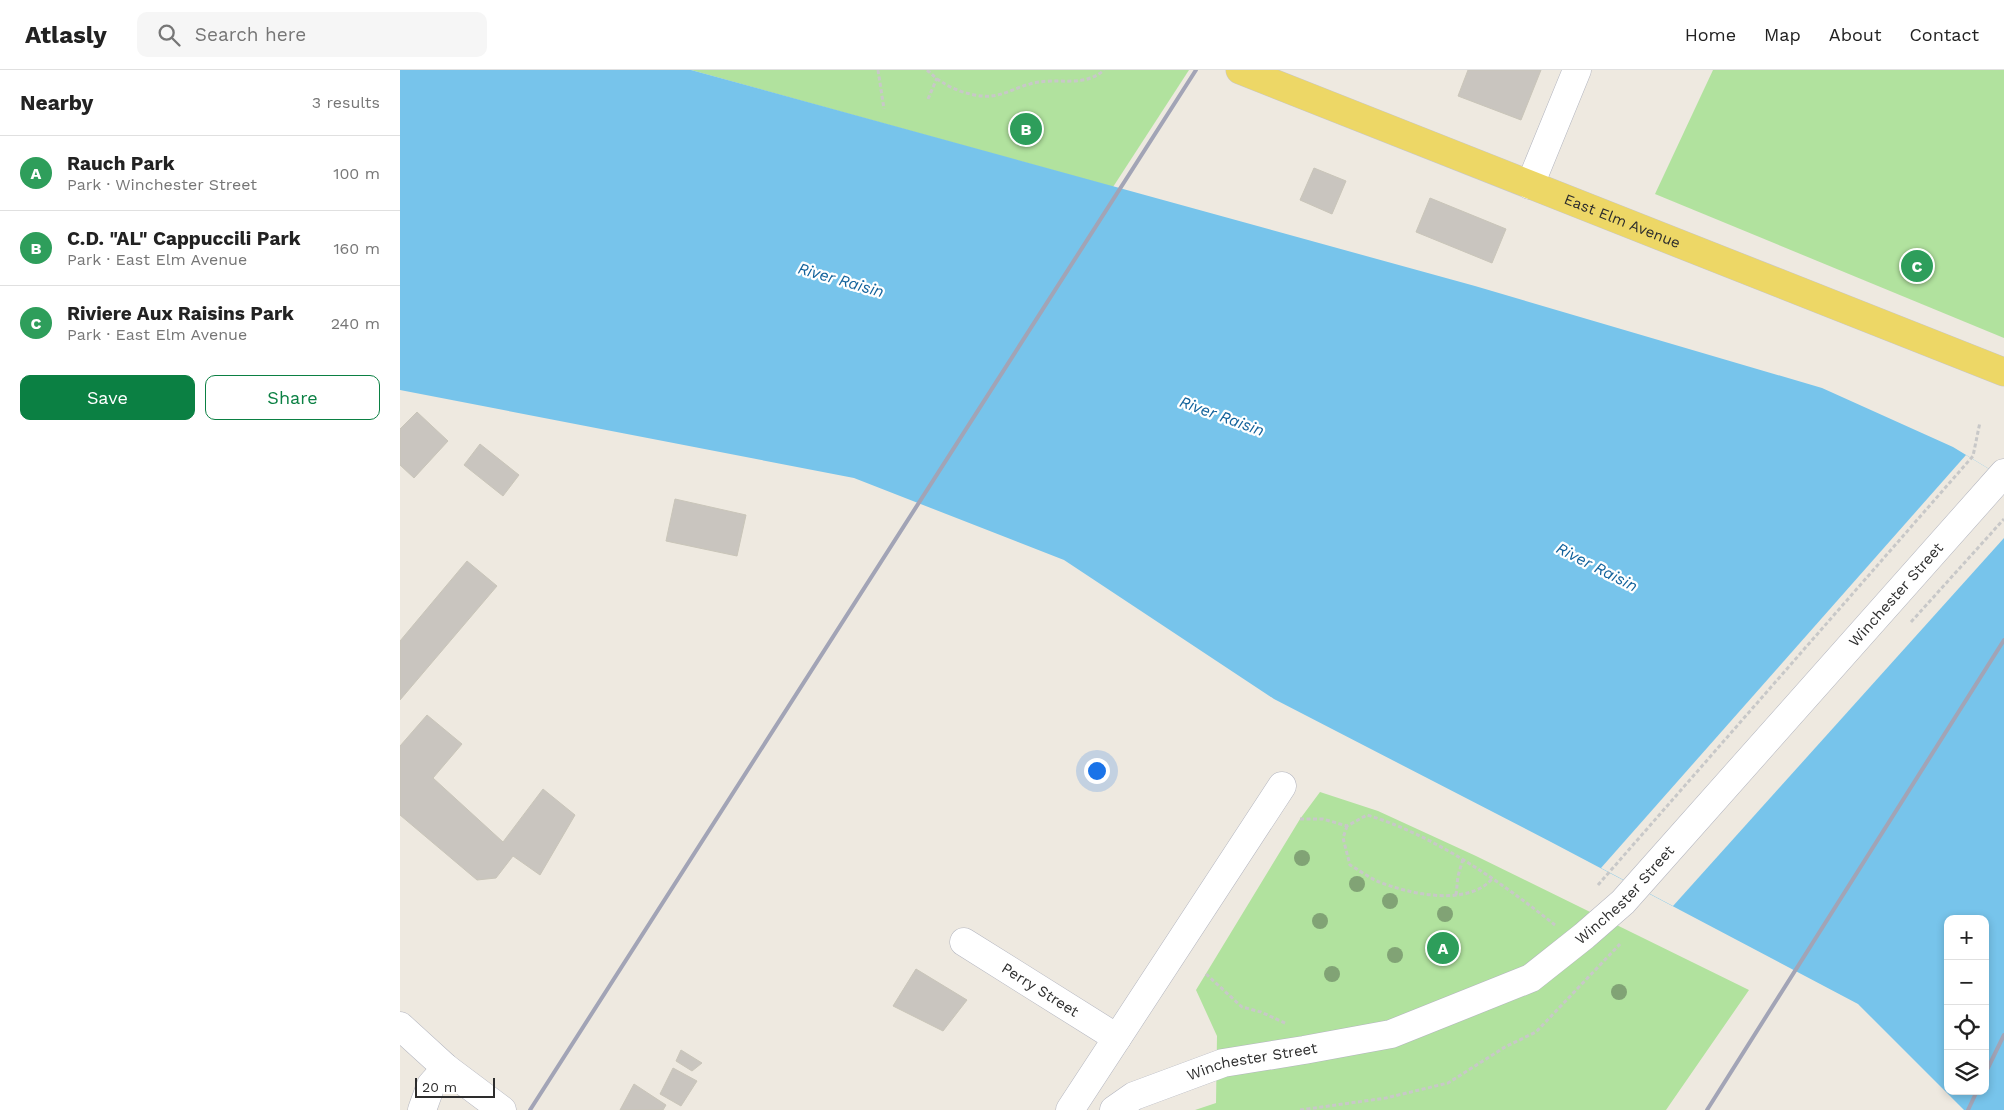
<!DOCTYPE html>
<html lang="en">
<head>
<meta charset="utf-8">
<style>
  :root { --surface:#fff; --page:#f6f6f6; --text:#222; --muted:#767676; --line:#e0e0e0; --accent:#0b8043 }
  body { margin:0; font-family:"Work Sans",sans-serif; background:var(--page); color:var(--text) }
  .controls { position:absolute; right:15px; bottom:15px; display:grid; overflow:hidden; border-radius:10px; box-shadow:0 2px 8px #0003 }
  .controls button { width:45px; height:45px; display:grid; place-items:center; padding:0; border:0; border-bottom:1px solid var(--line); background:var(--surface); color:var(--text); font:25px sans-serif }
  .scale { position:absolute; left:15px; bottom:12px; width:80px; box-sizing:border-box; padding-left:5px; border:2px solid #2d2d2d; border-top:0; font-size:14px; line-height:18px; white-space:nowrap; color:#2d2d2d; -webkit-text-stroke:4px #fff; paint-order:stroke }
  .you { position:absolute; left:696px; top:700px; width:18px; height:18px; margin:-12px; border:4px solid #fff; border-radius:50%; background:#1a73e8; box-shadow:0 0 0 8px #1a73e833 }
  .badge { display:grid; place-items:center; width:32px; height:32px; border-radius:50%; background:var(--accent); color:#fff; font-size:16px; font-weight:700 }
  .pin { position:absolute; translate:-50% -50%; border:2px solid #fff; box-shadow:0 1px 5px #0006 }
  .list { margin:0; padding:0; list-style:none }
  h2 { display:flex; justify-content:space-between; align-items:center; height:65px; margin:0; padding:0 20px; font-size:21px }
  h2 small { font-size:16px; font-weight:400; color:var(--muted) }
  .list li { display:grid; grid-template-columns:32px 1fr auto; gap:15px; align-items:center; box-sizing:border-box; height:75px; padding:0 20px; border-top:1px solid var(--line) }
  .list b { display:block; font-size:19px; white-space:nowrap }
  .list p { margin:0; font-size:16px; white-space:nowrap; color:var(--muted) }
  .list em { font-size:16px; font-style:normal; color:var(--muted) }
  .actions { display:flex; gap:10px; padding:15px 20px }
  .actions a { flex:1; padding:11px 0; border:1px solid var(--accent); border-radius:10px; text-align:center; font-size:18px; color:var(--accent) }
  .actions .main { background:var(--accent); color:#fff }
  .icon { flex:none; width:28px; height:28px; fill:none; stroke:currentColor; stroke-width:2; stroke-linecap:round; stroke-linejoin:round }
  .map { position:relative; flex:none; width:1604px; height:1040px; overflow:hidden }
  header { display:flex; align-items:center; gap:30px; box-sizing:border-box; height:70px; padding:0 25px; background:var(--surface); border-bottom:1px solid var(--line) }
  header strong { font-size:24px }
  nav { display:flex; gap:28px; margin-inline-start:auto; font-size:18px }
  .search { width:350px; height:45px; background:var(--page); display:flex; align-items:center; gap:12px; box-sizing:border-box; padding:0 18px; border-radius:10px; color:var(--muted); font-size:19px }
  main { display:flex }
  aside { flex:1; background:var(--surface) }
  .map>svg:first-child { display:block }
  .green { fill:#b1e29e }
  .water { fill:#77c4eb; fill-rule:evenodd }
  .pier { fill:#eee9e0 }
  .building { fill:#c9c5bf; stroke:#c9c5b9 }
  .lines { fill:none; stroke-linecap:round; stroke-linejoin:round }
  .minor-casing { stroke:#b3b5bf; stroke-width:29 }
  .major-casing { stroke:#c8c8c8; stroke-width:29 }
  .path { stroke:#c8c8c8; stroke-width:3; stroke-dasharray:4 2.5; stroke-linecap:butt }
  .minor { stroke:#fff; stroke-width:28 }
  .major { stroke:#edd766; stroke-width:28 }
  .rail { stroke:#a2a4b6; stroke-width:4 }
  .tree { fill:#81a375 }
  .labels { text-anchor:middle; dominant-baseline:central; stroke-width:4.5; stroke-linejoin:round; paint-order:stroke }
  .street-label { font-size:15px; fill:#2d2d2d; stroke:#fff }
  .water-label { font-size:16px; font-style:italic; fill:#12629b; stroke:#fff }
</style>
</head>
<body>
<header>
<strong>Atlasly</strong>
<div class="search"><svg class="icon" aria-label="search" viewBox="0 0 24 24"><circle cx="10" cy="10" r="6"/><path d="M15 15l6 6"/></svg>Search here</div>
<nav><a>Home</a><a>Map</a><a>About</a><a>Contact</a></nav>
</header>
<main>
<aside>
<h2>Nearby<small>3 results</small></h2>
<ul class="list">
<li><span class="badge" style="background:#2e9e5b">A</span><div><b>Rauch Park</b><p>Park · Winchester Street</p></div><em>100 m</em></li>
<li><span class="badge" style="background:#2e9e5b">B</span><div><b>C.D. &quot;AL&quot; Cappuccili Park</b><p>Park · East Elm Avenue</p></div><em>160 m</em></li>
<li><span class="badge" style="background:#2e9e5b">C</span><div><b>Riviere Aux Raisins Park</b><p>Park · East Elm Avenue</p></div><em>240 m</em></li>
</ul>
<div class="actions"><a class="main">Save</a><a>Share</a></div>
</aside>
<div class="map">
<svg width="1604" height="1040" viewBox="0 0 1604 1040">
  <rect width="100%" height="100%" fill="#eee9e0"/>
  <!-- green -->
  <g class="green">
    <path d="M291,0H789L713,117Z"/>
    <path d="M1313,0H1604V268L1255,124Z"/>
    <path d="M920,722L978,741L1076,786L1349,920L1266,1040H795L816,1033L817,966L796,920L900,749Z"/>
  </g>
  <!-- water -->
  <path class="water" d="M0,0H291L1075,216L1422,318L1553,377L1604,408V1040H1564L1458,934L1151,772L874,629L664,490L454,408L0,320ZM1548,849H1585V1021H1548Z"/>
  <!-- pier -->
  <path class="pier" d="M1566,385L1604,408V468L1273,836L1201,798Z"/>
  <!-- building -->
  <g class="building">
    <path d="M1068,0H1141L1121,50L1058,26Z"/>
    <path d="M914,98L946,111L932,144L900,130Z"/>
    <path d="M1030,128L1106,159L1092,193L1016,162Z"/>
    <path d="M17,342L48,371L14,408L0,395V359Z"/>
    <path d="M80,374L119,405L103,426L64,395Z"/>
    <path d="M275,429L346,445L337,486L266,471Z"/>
    <path d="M67,491L97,516L0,630V571Z"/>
    <path d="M27,645L62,674L33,708L103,772L143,719L175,745L140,805L113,786L96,808L77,810L0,745V676Z"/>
    <path d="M516,899L567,930L543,961L493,936Z"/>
    <path d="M281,980L302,993L292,1001L276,991Z"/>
    <path d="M273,998L297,1011L281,1036L260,1024Z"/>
    <path d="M234,1014L266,1035L263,1040H220Z"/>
  </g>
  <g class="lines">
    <defs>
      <g id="minor">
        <path d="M1130,115L1177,0"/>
        <path id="s1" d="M564,872L717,968"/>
        <path d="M0,956L46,998L102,1040"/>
        <path d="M22,1040L31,1015L46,998"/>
        <path d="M670,1040L882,716"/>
        <path id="s2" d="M714,1040L734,1026L823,993L904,980L991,964L1131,908L1184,866L1223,832L1604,403"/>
      </g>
      <g id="major">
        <path id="s3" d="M840,0L1604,302"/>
      </g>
    </defs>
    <!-- minor casing -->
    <use href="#minor" class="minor-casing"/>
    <!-- major casing -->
    <use href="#major" class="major-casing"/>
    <!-- path -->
    <g class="path">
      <path d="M478,0L484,39"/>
      <path d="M527,0C532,4 536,9 542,12C552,19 569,25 582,26C600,28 614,18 630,14C655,6 683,19 704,0"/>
      <path d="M528,29L537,8"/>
      <path d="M1511,552L1604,449"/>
      <path d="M900,749H923L947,756L967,745C1034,765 1101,812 1155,855"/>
      <path d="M947,756L943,768L950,795C959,800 968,807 977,811C1008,824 1067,837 1092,809"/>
      <path d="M1198,815L1573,386L1580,352"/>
      <path d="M1056,825L1058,806L1063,789"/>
      <path d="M806,904L842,937L861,942L887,954"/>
      <path d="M900,1040L986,1028L1048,1013L1105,977L1136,962L1220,874"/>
    </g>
    <!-- minor -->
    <use href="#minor" class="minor"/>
    <!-- major -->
    <use href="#major" class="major"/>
    <!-- rail -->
    <g class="rail">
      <path d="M1585,1004L1604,965"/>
      <path d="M130,1040L796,0"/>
      <path d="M1307,1040L1604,570"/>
      <path d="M1568,1040L1577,1021"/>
    </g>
  </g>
  <!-- trees -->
  <g class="tree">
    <circle cx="902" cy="788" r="8"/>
    <circle cx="957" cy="814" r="8"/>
    <circle cx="990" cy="831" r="8"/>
    <circle cx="1045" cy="844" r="8"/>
    <circle cx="920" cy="851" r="8"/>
    <circle cx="995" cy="885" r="8"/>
    <circle cx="932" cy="904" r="8"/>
    <circle cx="1219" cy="922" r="8"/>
  </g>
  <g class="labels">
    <!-- street labels -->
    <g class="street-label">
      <text stroke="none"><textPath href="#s3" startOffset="411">East Elm Avenue</textPath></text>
      <text stroke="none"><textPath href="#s2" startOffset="971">Winchester Street</textPath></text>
      <text stroke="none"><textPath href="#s2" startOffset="566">Winchester Street</textPath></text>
      <text stroke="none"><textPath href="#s1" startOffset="90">Perry Street</textPath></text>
      <text stroke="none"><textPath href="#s2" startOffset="148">Winchester Street</textPath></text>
    </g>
    <!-- water labels -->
    <g class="water-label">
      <text transform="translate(441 210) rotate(16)">River Raisin</text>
      <text transform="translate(822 346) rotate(20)">River Raisin</text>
      <text transform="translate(1197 497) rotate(27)">River Raisin</text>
    </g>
  </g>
</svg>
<div class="controls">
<button>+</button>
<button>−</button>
<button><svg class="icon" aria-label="locate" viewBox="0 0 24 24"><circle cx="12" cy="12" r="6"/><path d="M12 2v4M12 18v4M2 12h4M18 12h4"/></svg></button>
<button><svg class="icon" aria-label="layers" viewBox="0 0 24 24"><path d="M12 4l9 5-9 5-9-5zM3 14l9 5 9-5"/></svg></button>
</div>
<div class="scale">20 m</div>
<div class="you"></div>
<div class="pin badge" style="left:1043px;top:878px;background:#2e9e5b">A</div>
<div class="pin badge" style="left:626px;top:59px;background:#2e9e5b">B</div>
<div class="pin badge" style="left:1517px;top:196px;background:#2e9e5b">C</div>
</div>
</main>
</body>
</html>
